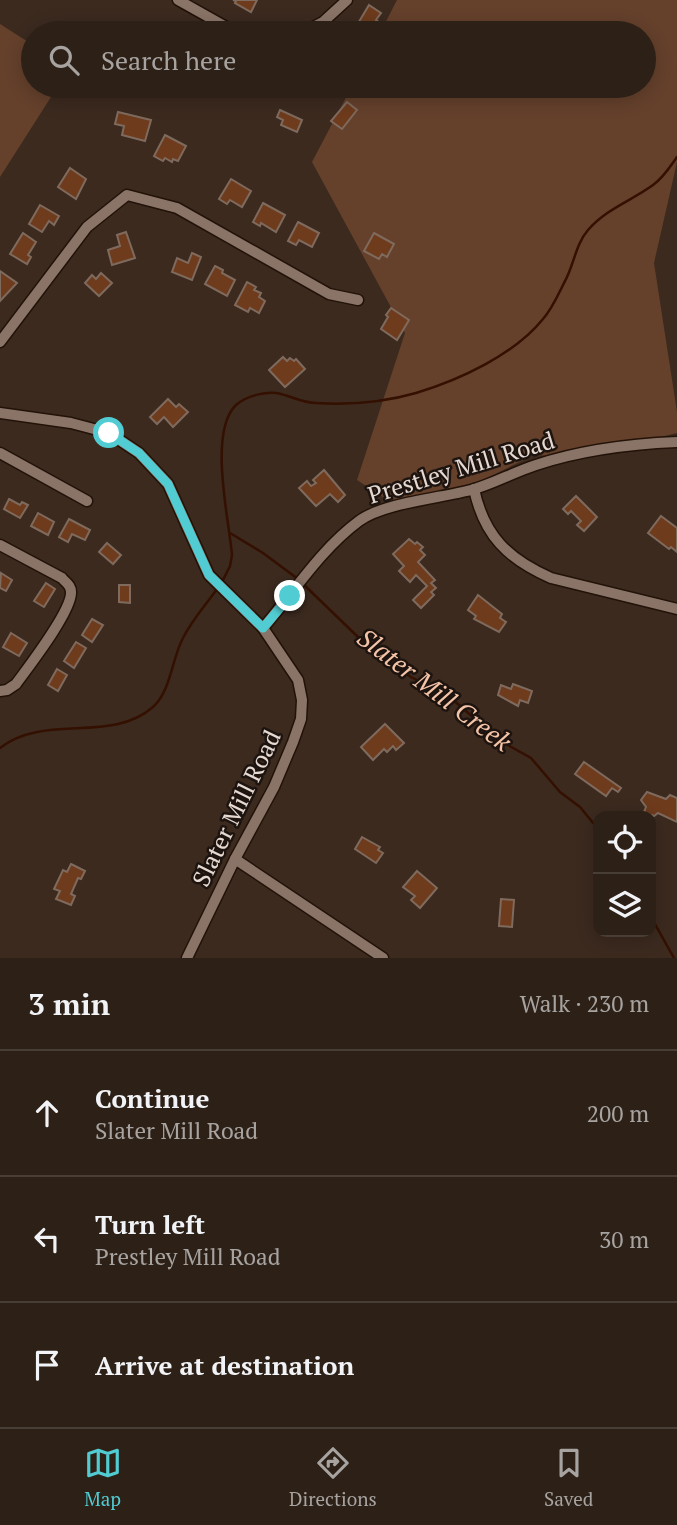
<!DOCTYPE html>
<html lang="en">
<head>
<meta charset="utf-8">
<style>
  :root { --surface:#2d2017; --page:#392d24; --text:#f1f3f6; --muted:#a7a3a1; --line:#483e36; --accent:#51ccd3 }
  body { margin:0; font-family:"PT Serif",serif; background:var(--page); color:var(--text) }
  .controls { position:absolute; right:21px; bottom:21px; display:grid; overflow:hidden; border-radius:14px; box-shadow:0 4px 18px #0003 }
  .controls button { width:63px; height:63px; display:grid; place-items:center; padding:0; border:0; border-bottom:2px solid var(--line); background:var(--surface); color:var(--text); font:35px sans-serif }
  .stop { position:absolute; width:21px; height:21px; margin:-16px; border:5px solid #51ccd3; border-radius:50%; background:#fff }
  .stop.end { background:#51ccd3; border-color:#fff; box-shadow:0 2px 7px #0008 }
  .list { margin:0; padding:0; list-style:none }
  h2 { display:flex; justify-content:space-between; align-items:center; height:91px; margin:0; padding:0 28px; font-size:30px }
  h2 small { font-size:23px; font-weight:400; color:var(--muted) }
  .list li { display:grid; grid-template-columns:46px 1fr auto; gap:21px; align-items:center; box-sizing:border-box; height:126px; padding:0 28px; border-top:2px solid var(--line) }
  .list b { display:block; font-size:26px; white-space:nowrap }
  .list p { margin:0; font-size:23px; white-space:nowrap; color:var(--muted) }
  .list em { font-size:23px; font-style:normal; color:var(--muted) }
  .icon { flex:none; width:38px; height:38px; fill:none; stroke:currentColor; stroke-width:2; stroke-linecap:round; stroke-linejoin:round }
  .map { position:relative; flex:none; width:677px; height:958px; overflow:hidden }
  .search { position:absolute; background:var(--surface); box-shadow:0 4px 18px #0003; left:21px; right:21px; top:21px; height:77px; display:flex; align-items:center; gap:18px; box-sizing:border-box; padding:0 24px; border-radius:38px; color:var(--muted); font-size:26px }
  .sheet { height:469px; background:var(--surface) }
  nav { display:flex; justify-content:space-around; align-items:center; box-sizing:border-box; height:98px; border-top:2px solid var(--line); background:var(--surface); font-size:19px; color:var(--muted) }
  nav a { display:grid; justify-items:center; gap:4px }
  nav .on { color:var(--accent) }
  .map>svg:first-child { display:block }
  .green { fill:#65412c }
  .lines { fill:none; stroke-linecap:round; stroke-linejoin:round }
  .stream { stroke:#341000; stroke-width:2.5 }
  .building { fill:#6e3b1c; stroke:#7f6a5e; stroke-width:2 }
  .minor-casing { stroke:#221208; stroke-width:13 }
  .minor { stroke:#8a7468; stroke-width:10 }
  .route { stroke:#51ccd3; stroke-width:9 }
  .labels { text-anchor:middle; dominant-baseline:central; stroke-width:5; stroke-linejoin:round; paint-order:stroke }
  .street-label { font-size:24px; fill:#e6d9d2; stroke:#1d1410 }
  .water-label { font-size:26px; font-style:italic; fill:#f5c3a7; stroke:#1d1410 }
</style>
</head>
<body>
<div class="map">
<svg width="677" height="958" viewBox="0 0 677 958">
  <rect width="100%" height="100%" fill="#3c2a1f"/>
  <!-- green -->
  <g class="green">
    <path d="M397,0H677V162L654,263L677,412V433L577,457L534,455L466,488L398,507L357,480L405,333L312,162L352,86H644V33H380Z"/>
    <path d="M0,24L33,45V86H58L0,177Z"/>
  </g>
  <g class="lines">
    <!-- stream -->
    <g class="stream">
      <path d="M230,533L263,553L298,579L358,637L389,662L411,677L451,698L499,740L531,758L560,792L580,807L598,829"/>
      <path d="M221,584L230,566L232,555C229,519 208,432 236,405C246,396 268,390 281,394C293,397 303,403 316,403C349,405 385,402 416,393C459,380 514,355 543,319C552,309 558,295 564,283C574,266 575,245 588,230C606,209 631,201 653,185C663,178 670,167 677,157"/>
      <path d="M0,748C44,713 111,744 153,707C171,691 172,658 183,638C192,620 205,606 217,589"/>
      <path d="M651,917L674,958"/>
    </g>
  </g>
  <!-- building -->
  <g class="building">
    <path d="M233,0H257L251,12L235,3L236,1Z"/>
    <path d="M369,5L381,13L376,20L382,24L379,29L375,27L372,33L357,25Z"/>
    <path d="M347,102L357,110L342,129L331,121Z"/>
    <path d="M280,110L302,120L297,132L281,125L283,120L277,117Z"/>
    <path d="M118,112L151,120L145,141L122,135L124,126L115,124Z"/>
    <path d="M165,135L186,146L178,161L173,159L172,162L165,158L163,161L154,156Z"/>
    <path d="M70,168L86,179L76,199L58,187Z"/>
    <path d="M231,179L251,191L242,207L230,200L227,204L219,199Z"/>
    <path d="M263,203L285,215L276,232L261,223L260,226L253,222Z"/>
    <path d="M40,205L59,216L54,225L49,221L42,232L29,224Z"/>
    <path d="M298,222L319,233L312,247L299,240L296,245L288,241Z"/>
    <path d="M126,232L135,258L112,265L108,250L120,246L117,235Z"/>
    <path d="M23,233L36,242L28,255L31,257L27,264L10,254Z"/>
    <path d="M374,233L394,244L387,257L382,254L379,259L364,251Z"/>
    <path d="M192,253L201,257L192,280L172,272L177,258L188,263Z"/>
    <path d="M215,266L223,270L222,273L235,280L227,296L205,284Z"/>
    <path d="M0,271L17,283L0,301Z"/>
    <path d="M101,273L112,283L99,296L85,283L92,275L96,279Z"/>
    <path d="M247,282L256,287L254,290L261,293L259,297L265,301L259,313L250,308L248,312L235,305Z"/>
    <path d="M391,308L409,320L397,340L381,329L388,317L386,315Z"/>
    <path d="M283,357L287,361L290,358L294,361L296,359L305,369L285,387L269,370Z"/>
    <path d="M168,399L176,407L179,404L188,412L173,427L164,417L157,424L150,417Z"/>
    <path d="M324,470L345,495L338,502L330,494L316,506L299,488L307,481L311,486L316,483L313,480Z"/>
    <path d="M576,496L597,517L584,531L577,525L581,521L571,511L568,514L563,509Z"/>
    <path d="M9,499L20,505L22,502L28,505L20,518L4,509Z"/>
    <path d="M38,513L54,522L48,535L31,526Z"/>
    <path d="M661,516L677,528V552L671,547L669,549L648,533Z"/>
    <path d="M69,519L90,530L85,540L72,534L68,542L59,537Z"/>
    <path d="M409,539L415,544L417,542L423,547L420,550L425,555L418,562L435,580L431,583L436,588L431,592L434,595L421,608L413,600L427,586L416,575L410,582L399,571L404,566L393,554Z"/>
    <path d="M107,543L121,555L113,564L99,552Z"/>
    <path d="M1,573L12,580L6,591L0,588Z"/>
    <path d="M46,583L55,589L44,607L34,601Z"/>
    <path d="M119,585H130V603L119,602Z"/>
    <path d="M478,595L502,614L500,618L506,622L499,632L474,619L476,616L468,610Z"/>
    <path d="M92,619L103,625L92,642L82,635Z"/>
    <path d="M11,633L27,643L19,656L3,647Z"/>
    <path d="M76,642L86,648L74,668L64,661Z"/>
    <path d="M57,669L67,675L58,691L48,685Z"/>
    <path d="M513,684L532,691L528,703L520,700L518,706L498,695L501,685L511,689Z"/>
    <path d="M385,724L404,743L396,750L393,746L387,752L384,749L373,760L361,747Z"/>
    <path d="M584,762L621,788L618,792L612,788L606,796L575,774Z"/>
    <path d="M647,792L666,799L670,795L677,798V822L658,813L654,816L644,812L646,807L641,800Z"/>
    <path d="M362,837L380,847L378,850L383,853L376,863L355,849Z"/>
    <path d="M71,864L85,871L81,879L78,878L71,894L75,896L71,905L56,899L60,891L54,889L63,870L67,872Z"/>
    <path d="M417,871L437,888L420,908L411,900L415,896L403,887Z"/>
    <path d="M501,899L514,900L512,927L499,926Z"/>
  </g>
  <g class="lines">
    <defs>
      <g id="minor">
        <path d="M178,0L228,28L245,33"/>
        <path d="M302,33L323,22L347,0"/>
        <path d="M307,86V87"/>
        <path d="M0,342L87,227L127,195L177,208L329,294L358,300"/>
        <path d="M0,413L71,423L109,433L139,453L168,484L209,575L263,628L298,680L302,700L301,719L293,742L274,787L235,859L187,958"/>
        <path d="M0,453L87,501"/>
        <path d="M474,489C484,536 508,559 551,578L677,609"/>
        <path d="M0,545L62,578C66,583 71,585 71,592C72,611 29,666 16,684L7,690L0,691"/>
        <path d="M263,628C294,592 321,549 359,521C383,503 441,498 471,490C493,484 514,472 536,465C581,450 629,444 677,442"/>
        <path d="M235,859L383,958"/>
      </g>
    </defs>
    <!-- minor casing -->
    <use href="#minor" class="minor-casing"/>
    <!-- minor -->
    <use href="#minor" class="minor"/>
  </g>
  <g class="lines">
    <!-- route -->
    <path class="route" d="M109,433L139,453L168,484L209,575L263,628L290,596"/>
  </g>
  <g class="labels">
    <!-- street labels -->
    <g class="street-label">
      <text transform="translate(461 467) rotate(-17)">Prestley Mill Road</text>
      <text transform="translate(236 808) rotate(-64)">Slater Mill Road</text>
    </g>
    <!-- water labels -->
    <g class="water-label">
      <text transform="translate(435 689) rotate(37)">Slater Mill Creek</text>
    </g>
  </g>
</svg>
<div class="controls">
<button><svg class="icon" aria-label="locate" viewBox="0 0 24 24"><circle cx="12" cy="12" r="6"/><path d="M12 2v4M12 18v4M2 12h4M18 12h4"/></svg></button>
<button><svg class="icon" aria-label="layers" viewBox="0 0 24 24"><path d="M12 4l9 5-9 5-9-5zM3 14l9 5 9-5"/></svg></button>
</div>
<div class="stop" style="left:109px;top:433px"></div>
<div class="stop end" style="left:290px;top:596px"></div>
<div class="search"><svg class="icon" aria-label="search" viewBox="0 0 24 24"><circle cx="10" cy="10" r="6"/><path d="M15 15l6 6"/></svg>Search here</div>
</div>
<section class="sheet">
<h2>3 min<small>Walk · 230 m</small></h2>
<ul class="list">
<li><svg class="icon" aria-label="ahead" viewBox="0 0 24 24"><path d="M12 20V5M6 11l6-6 6 6"/></svg><div><b>Continue</b><p>Slater Mill Road</p></div><em>200 m</em></li>
<li><svg class="icon" aria-label="left" viewBox="0 0 24 24"><path d="M17 20v-9H6M10 6l-5 5 5 5"/></svg><div><b>Turn left</b><p>Prestley Mill Road</p></div><em>30 m</em></li>
<li><svg class="icon" aria-label="arrive" viewBox="0 0 24 24"><path d="M6 21V4h12l-3 4 3 4H6"/></svg><div><b>Arrive at destination</b></div></li>
</ul>
</section>
<nav>
<a class="on"><svg class="icon" aria-label="map" viewBox="0 0 24 24"><path d="M3 6l6-2 6 2 6-2v14l-6 2-6-2-6 2zM9 4v14M15 6v14"/></svg>Map</a>
<a><svg class="icon" aria-label="directions" viewBox="0 0 24 24"><path d="M12 3l9 9-9 9-9-9zM9 14v-3h6M13 9l2 2-2 2"/></svg>Directions</a>
<a><svg class="icon" aria-label="saved" viewBox="0 0 24 24"><path d="M7 4h10v16l-5-4-5 4z"/></svg>Saved</a>
</nav>
</body>
</html>
